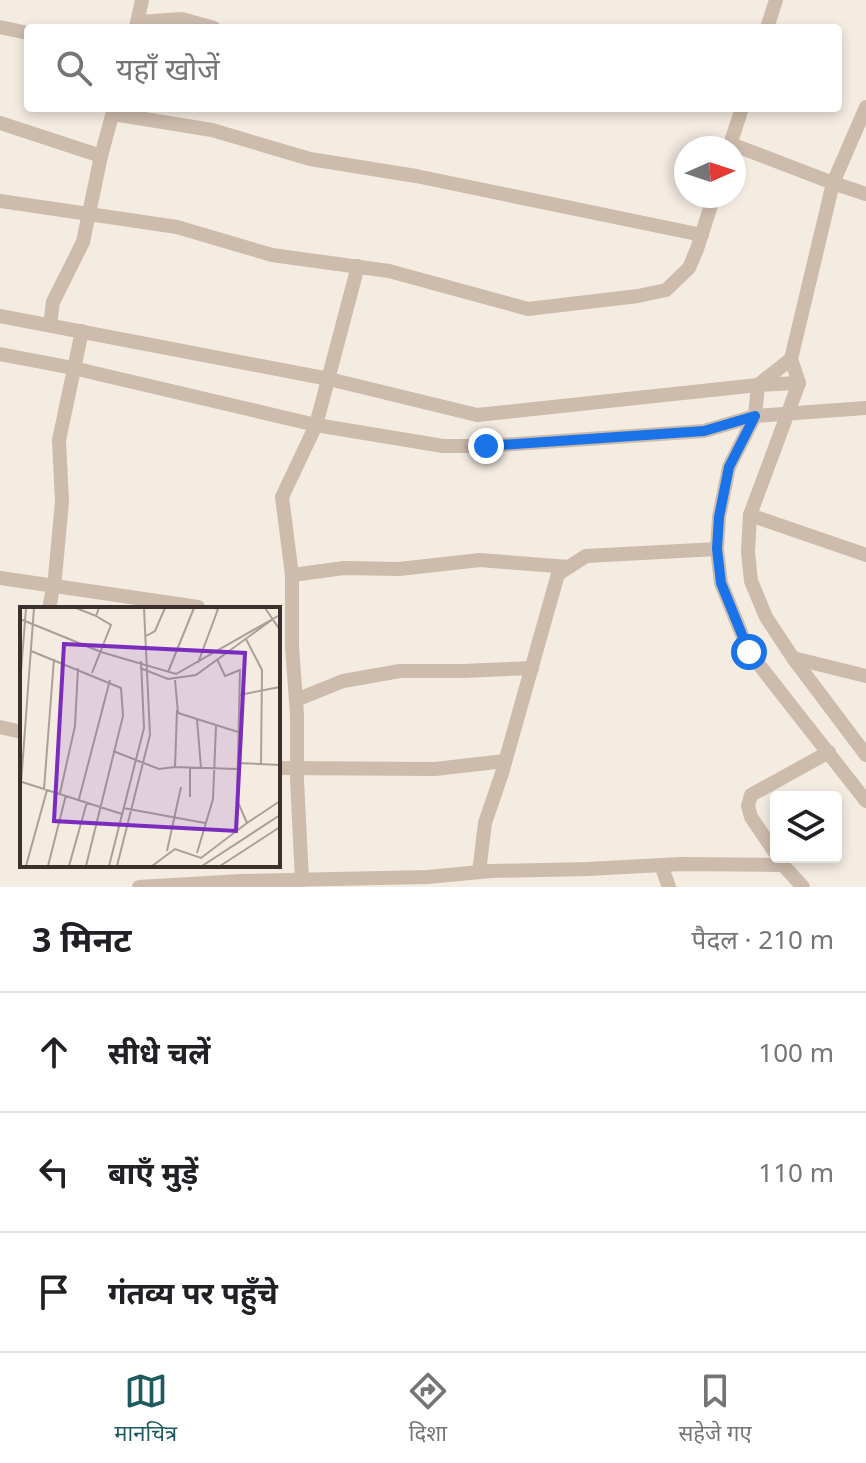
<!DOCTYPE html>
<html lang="hi">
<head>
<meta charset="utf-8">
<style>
  :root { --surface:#fff; --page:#f2f2f2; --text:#202124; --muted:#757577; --line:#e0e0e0; --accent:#1f5a5e }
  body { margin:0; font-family:"Noto Sans","Noto Sans Devanagari",sans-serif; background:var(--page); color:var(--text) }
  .controls { position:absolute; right:24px; bottom:24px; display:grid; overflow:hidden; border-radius:8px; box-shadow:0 4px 12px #0003 }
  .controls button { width:72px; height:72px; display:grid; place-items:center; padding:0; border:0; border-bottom:2px solid var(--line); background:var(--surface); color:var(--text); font:40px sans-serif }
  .compass { position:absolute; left:674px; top:136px; width:72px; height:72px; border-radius:50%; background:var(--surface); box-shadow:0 4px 12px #0003; rotate:87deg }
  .stop { position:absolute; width:24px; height:24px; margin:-18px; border:6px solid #1a73e8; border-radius:50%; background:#fff }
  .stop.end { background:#1a73e8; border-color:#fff; box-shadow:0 2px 8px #0008 }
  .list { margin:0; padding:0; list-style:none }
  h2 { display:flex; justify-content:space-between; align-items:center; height:104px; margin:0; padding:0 32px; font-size:34px }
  h2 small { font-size:26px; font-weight:400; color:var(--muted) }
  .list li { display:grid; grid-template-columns:52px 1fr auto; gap:24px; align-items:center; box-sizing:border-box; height:120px; padding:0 32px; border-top:2px solid var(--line) }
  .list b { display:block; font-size:30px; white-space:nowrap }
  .list em { font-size:26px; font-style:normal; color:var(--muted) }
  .icon { flex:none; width:44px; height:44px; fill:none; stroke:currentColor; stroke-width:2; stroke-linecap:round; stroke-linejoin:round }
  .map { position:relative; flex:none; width:866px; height:887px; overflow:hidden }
  .search { position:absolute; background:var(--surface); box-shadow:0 4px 12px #0003; left:24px; right:24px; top:24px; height:88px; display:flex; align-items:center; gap:20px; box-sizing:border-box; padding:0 28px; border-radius:8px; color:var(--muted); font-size:30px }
  .sheet { height:464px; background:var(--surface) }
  nav { display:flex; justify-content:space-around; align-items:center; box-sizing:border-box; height:112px; border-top:2px solid var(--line); background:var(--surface); font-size:22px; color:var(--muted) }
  nav a { display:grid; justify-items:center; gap:4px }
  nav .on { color:var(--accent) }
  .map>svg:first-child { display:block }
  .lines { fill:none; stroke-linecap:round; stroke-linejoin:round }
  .minor { stroke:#cdbbac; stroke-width:14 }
  .route { stroke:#1a73e8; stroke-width:10 }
  .inset-road { fill:none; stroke:#aaa098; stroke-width:2 }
  .view { fill:#7b2cbf; fill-opacity:0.15; stroke:#7b2cbf; stroke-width:4 }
  .inset-edge { fill:none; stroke:#3b302b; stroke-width:4 }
</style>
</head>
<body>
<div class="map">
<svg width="866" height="887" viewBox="0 0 866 887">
  <rect width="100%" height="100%" fill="#f4ebe1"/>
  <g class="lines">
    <!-- minor -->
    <g class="minor">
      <path d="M138,22L182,19L214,28"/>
      <path d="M0,27L28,33"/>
      <path d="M136,27L142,0"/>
      <path d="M767,28L776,0"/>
      <path d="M866,107L833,183L791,359L799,383L750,515L748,552L751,581L766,617L793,658L866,755"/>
      <path d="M113,114L212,130L310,159L416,176L702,235"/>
      <path d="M0,123L101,156"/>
      <path d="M731,144L833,183L866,194"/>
      <path d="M729,148L742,108"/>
      <path d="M0,201L177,227L272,255L389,271L528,309L638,296L666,290L689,268L697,249L714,196"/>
      <path d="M0,316L329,379L477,415L758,385L799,383"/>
      <path d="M50,325L53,302L83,242L101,156L114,108"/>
      <path d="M0,354L73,368L316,425L443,446H486L704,431L755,416L866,408"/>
      <path d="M791,359L758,385L755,416L729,467L719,517L717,549L721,583L749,652L866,801"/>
      <path d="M750,515L866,555"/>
      <path d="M292,575L282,497L316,425L358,266"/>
      <path d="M0,578L198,607"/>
      <path d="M49,609L55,577L62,502L59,440L82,331"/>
      <path d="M793,658L866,676"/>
      <path d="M296,700L343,681L400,671H463L532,668"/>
      <path d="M0,727L22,732"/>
      <path d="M278,768L435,769L505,761"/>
      <path d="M776,854L751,817L748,806L751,795L829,752"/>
      <path d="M661,865L669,887"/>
      <path d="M783,865L803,887"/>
      <path d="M479,872L485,823L502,773L558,574L586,556L717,549"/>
      <path d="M302,880L297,780V715L292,647V575L344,568L399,569L480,560L569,567"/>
      <path d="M139,887L241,881L427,877L491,871L587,869L681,864L783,865L778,857"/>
    </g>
  </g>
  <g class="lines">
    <!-- route -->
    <path class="route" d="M486,446L704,431L755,416L729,467L719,517L717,549L721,583L749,652"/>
  </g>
  <!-- overview -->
  <g transform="translate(20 607)">
    <rect width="260" height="260" fill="#f4ebe1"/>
    <path class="inset-road" d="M56,1L76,9L79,1M245,1L260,23M0,12L81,45L156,67L258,9M126,29L135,24L145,1M226,32L242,63L241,158M11,44L101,81L103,109L66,259M178,56L198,2L194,1M120,61L148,72L176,68L253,12M148,65L174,1M72,66L91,18L76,9M155,73L158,106L218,125M0,78L6,1M219,88L260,80M157,103L155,160L218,162M177,112L181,161M93,144L139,162L155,160M218,156L260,158M2,175L102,207M24,182L34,52M40,186L55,119L58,61M0,190L14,1M170,190V161M59,192L90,73M103,201L185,216M227,216L260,194M147,244L161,180M177,246L193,192L196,119M6,259L27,183M28,259L46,188M49,259L67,195M89,259L124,121L121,54M97,259L130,128L124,1M132,259L155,242L181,251L227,216L217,193L220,63L205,69L197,52M182,259L260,208M200,259L260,220"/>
    <path class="view" d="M44,37L225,46L216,224L34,214Z"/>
    <rect width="260" height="260" class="inset-edge"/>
  </g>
</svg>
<div class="controls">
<button><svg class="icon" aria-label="layers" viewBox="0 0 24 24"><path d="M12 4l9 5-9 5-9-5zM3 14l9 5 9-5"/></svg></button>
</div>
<svg class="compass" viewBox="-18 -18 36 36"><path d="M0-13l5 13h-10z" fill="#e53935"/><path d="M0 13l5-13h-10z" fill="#757577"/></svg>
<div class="stop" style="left:749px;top:652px"></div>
<div class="stop end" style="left:486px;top:446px"></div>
<div class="search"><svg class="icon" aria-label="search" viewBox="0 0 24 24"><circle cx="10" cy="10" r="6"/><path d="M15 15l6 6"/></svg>यहाँ खोजें</div>
</div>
<section class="sheet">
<h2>3 मिनट<small>पैदल · 210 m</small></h2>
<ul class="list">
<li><svg class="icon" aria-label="ahead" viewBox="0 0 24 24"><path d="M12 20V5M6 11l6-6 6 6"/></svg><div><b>सीधे चलें</b></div><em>100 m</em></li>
<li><svg class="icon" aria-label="left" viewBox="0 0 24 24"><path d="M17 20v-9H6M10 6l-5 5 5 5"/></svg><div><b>बाएँ मुड़ें</b></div><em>110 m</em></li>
<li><svg class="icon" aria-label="arrive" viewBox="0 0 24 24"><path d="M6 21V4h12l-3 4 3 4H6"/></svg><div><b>गंतव्य पर पहुँचे</b></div></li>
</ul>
</section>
<nav>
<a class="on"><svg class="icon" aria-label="map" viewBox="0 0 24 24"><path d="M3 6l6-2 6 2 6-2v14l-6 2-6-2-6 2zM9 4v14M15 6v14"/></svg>मानचित्र</a>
<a><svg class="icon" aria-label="directions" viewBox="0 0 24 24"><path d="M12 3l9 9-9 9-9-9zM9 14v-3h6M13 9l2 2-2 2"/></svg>दिशा</a>
<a><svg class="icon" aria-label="saved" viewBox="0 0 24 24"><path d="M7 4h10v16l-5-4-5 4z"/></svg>सहेजे गए</a>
</nav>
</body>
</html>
